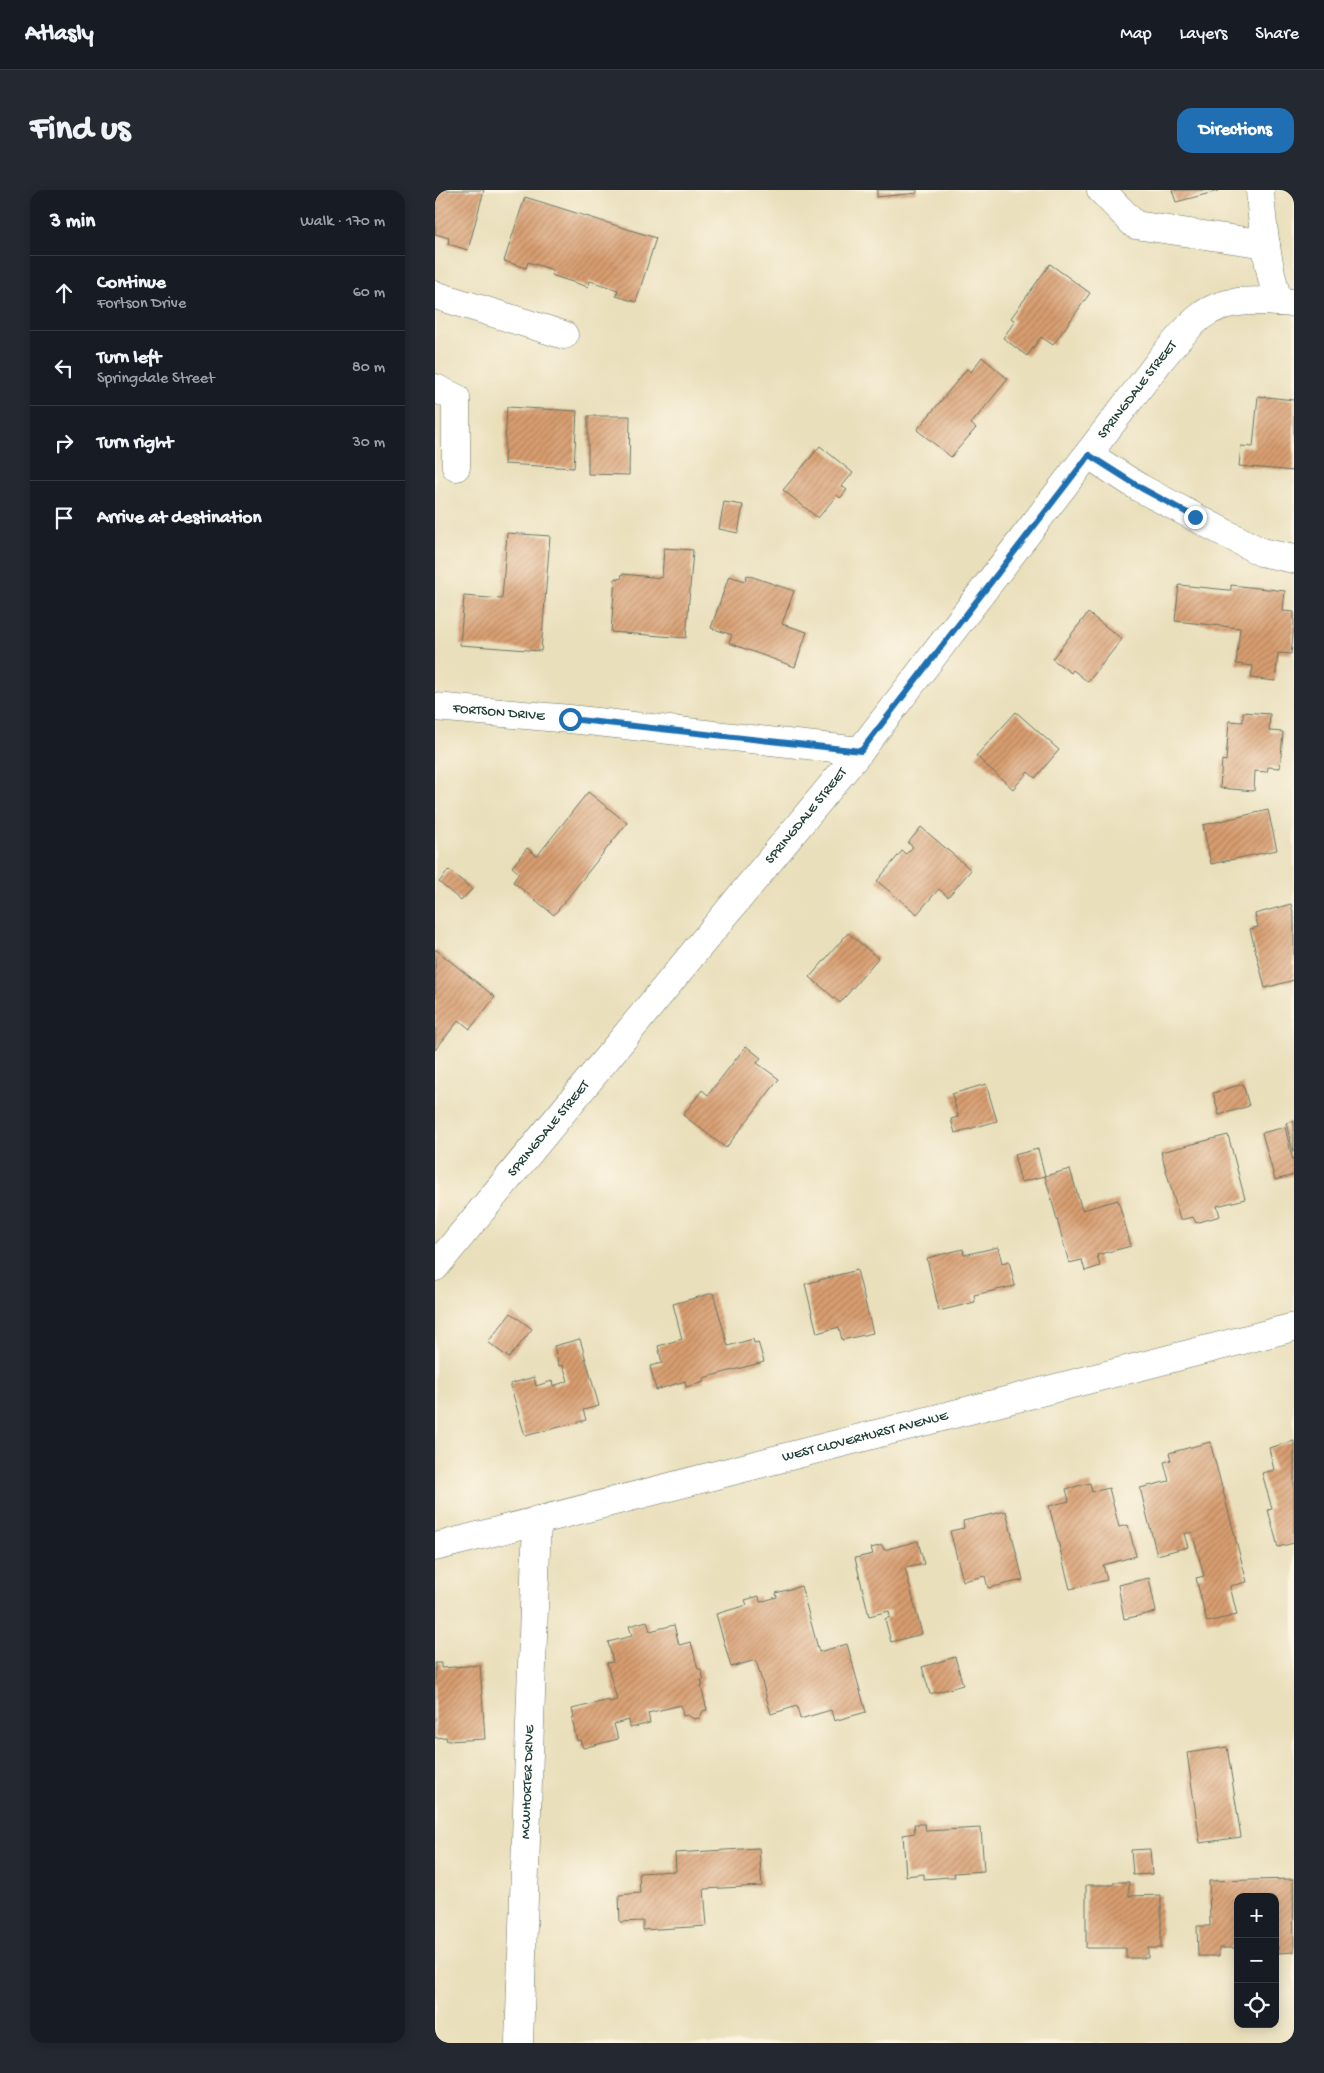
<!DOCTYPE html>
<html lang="en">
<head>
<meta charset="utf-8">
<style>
  :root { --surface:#171b24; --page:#242831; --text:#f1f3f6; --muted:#9ea1a6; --line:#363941; --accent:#1f6fb2 }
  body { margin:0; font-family:"Gochi Hand",sans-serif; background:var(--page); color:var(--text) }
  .controls { position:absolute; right:15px; bottom:15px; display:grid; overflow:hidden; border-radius:10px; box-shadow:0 2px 12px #0003 }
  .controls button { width:45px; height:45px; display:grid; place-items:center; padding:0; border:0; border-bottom:1px solid var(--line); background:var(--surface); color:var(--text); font:25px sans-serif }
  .stop { position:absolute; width:15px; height:15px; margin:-11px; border:4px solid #1f6fb2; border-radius:50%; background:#fff }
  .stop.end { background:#1f6fb2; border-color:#fff; box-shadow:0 1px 5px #0008 }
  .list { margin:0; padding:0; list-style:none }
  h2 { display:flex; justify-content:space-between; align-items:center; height:65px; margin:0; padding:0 20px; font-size:21px }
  h2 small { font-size:16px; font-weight:400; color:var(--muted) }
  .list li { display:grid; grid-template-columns:32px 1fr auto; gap:15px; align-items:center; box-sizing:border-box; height:75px; padding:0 20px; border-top:1px solid var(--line) }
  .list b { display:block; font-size:19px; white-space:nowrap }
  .list p { margin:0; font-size:16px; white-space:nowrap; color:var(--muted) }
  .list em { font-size:16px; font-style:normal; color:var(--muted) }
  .icon { flex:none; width:28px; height:28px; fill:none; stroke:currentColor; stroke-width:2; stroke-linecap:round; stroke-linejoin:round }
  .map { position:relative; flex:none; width:859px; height:1853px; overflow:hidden; border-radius:15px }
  header { display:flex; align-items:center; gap:30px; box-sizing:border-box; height:70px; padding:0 25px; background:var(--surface); border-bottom:1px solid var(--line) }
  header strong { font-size:24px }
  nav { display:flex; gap:28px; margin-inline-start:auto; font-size:18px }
  .intro { display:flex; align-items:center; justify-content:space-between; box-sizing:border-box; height:120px; padding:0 30px }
  h1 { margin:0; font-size:35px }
  .button { padding:12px 22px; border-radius:15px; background:var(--accent); color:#fff; font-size:18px; font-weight:700 }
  main { display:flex; gap:30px; padding:0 30px }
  aside { flex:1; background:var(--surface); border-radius:15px; box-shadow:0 2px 12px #0003 }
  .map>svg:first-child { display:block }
  .building { fill:url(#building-hatch) }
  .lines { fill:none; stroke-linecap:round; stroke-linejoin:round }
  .minor-casing { stroke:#667663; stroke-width:29 }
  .minor { stroke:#fff; stroke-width:28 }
  .route { stroke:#1f6fb2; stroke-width:6 }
  .labels { text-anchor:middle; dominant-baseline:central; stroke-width:5; stroke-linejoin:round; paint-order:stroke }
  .street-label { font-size:14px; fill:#1f3d34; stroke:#fcf5e5 }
</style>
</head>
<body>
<header>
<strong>Atlasly</strong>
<nav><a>Map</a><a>Layers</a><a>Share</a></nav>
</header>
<div class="intro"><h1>Find us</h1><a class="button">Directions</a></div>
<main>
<aside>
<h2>3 min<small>Walk · 170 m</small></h2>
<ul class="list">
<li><svg class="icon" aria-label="ahead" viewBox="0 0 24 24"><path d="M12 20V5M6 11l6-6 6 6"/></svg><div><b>Continue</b><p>Fortson Drive</p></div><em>60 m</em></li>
<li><svg class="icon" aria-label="left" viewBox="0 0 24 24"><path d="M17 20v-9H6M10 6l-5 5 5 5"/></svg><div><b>Turn left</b><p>Springdale Street</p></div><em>80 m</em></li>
<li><svg class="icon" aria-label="right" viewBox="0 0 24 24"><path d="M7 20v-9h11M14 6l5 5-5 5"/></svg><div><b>Turn right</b></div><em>30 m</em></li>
<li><svg class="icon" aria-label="arrive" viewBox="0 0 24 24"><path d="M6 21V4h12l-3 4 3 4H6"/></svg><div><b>Arrive at destination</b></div></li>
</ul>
</aside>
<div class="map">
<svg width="859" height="1853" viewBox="0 0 859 1853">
  <defs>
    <pattern id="building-hatch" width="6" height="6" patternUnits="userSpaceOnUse" patternTransform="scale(1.25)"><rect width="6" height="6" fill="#d89d70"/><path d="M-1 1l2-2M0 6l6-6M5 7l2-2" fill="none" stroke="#af815d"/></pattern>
  </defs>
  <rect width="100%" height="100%" fill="#fcf5e5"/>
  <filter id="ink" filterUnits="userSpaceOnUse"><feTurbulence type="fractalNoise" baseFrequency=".02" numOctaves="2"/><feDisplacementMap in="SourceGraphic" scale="10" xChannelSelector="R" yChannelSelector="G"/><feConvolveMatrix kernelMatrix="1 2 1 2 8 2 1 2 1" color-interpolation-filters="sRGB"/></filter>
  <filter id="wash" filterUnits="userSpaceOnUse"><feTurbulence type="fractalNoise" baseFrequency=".0096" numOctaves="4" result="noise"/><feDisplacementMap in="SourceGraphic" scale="20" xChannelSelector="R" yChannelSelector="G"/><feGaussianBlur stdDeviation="1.12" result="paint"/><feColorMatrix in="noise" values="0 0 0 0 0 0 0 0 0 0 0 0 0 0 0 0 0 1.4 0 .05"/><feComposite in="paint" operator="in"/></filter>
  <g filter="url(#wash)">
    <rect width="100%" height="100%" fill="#e9dfbb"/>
    <g id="blocks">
      <!-- building -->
      <g class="building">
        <path d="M0,0H49L33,60L13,54L14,48L0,44Z"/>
        <path d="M442,0H482V3L442,7Z"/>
        <path d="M737,0H783V1L741,12Z"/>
        <path d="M90,7L221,48L201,112L181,106L183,100L155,91L153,97L116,85L118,80L112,78L93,72L91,78L69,71Z"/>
        <path d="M615,74L655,103L618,155L606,147L592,166L568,148L580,131L576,128Z"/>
        <path d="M547,167L573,189L536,234L541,238L516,267L482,240L532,179L536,182Z"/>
        <path d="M823,206L859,210V281L804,276L806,256L818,257Z"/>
        <path d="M72,217L142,221L139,278L69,274Z"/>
        <path d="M153,226H195L194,285L153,284Z"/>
        <path d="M385,256L418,283L407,296L412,300L405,308L402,305L383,328L348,300Z"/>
        <path d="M289,312L308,315L303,343L284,339Z"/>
        <path d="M72,343L115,346L106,461L25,455L29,406L67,409Z"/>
        <path d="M229,358L258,360L251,448L176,442L180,388L186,389L187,384L227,388Z"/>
        <path d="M312,385L359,401L347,434L372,442L360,477L294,453L297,445L276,438L294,386L310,391Z"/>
        <path d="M744,395L793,400H796V395L850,401L848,421L859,422V437L856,464L843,463L840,491L816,488L818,476L801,474L805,438L740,431Z"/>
        <path d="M653,423L687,449L653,492L638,480L636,483L617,469Z"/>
        <path d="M581,522L624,560L600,588L593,582L578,599L541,566Z"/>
        <path d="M808,522L835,524L834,541L848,542L845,578L833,577L832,582L820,581L819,601L785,598L787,570L791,571L794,531L808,532Z"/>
        <path d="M153,602L192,633L119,725L78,692L84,683L77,677L92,658L102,666Z"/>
        <path d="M833,620L842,660L776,674L768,635Z"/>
        <path d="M486,637L536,680L513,707L504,699L482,724L442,691L467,661L471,664L478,657L473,653Z"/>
        <path d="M14,680L37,699L26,711L4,692Z"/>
        <path d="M856,714L859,727V790L830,798L815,739L823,737L820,724Z"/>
        <path d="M413,743L443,768L405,813L375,787Z"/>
        <path d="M0,759L60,807L35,839L24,830L0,860Z"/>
        <path d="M311,856L326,868L322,873L344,889L291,958L248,925L267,900L273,905Z"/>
        <path d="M551,894L562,931L520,943L516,929L523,927L517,904Z"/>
        <path d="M808,894L814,916L784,925L778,903Z"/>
        <path d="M859,931V962H858L851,933Z"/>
        <path d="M850,937L859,975V985L840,990L827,943Z"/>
        <path d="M793,945L810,1009L782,1016L785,1026L761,1033L758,1027L745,1030L726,962Z"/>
        <path d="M603,959L610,986L586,992L579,965Z"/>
        <path d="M635,979L647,1020L683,1010L696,1056L662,1065L665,1076L650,1081L647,1070L634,1073L610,986Z"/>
        <path d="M563,1057L567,1073L574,1071L580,1096L539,1105L540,1112L504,1121L492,1068L528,1059L529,1065Z"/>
        <path d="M422,1080L438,1143L407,1150L404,1137L382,1143L370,1094Z"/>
        <path d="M278,1103L293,1156L318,1149L319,1153L323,1152L329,1172L268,1188L269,1192L251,1197L250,1191L221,1200L215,1176L227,1173L223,1156L247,1149L238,1114Z"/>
        <path d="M76,1123L97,1139L74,1168L53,1152Z"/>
        <path d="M145,1149L164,1216L148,1220L151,1230L90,1246L75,1194L99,1187L101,1196L117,1191L118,1196L133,1191L128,1175L124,1176L119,1156Z"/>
        <path d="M859,1251V1353L843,1357L833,1320L837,1319L827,1283L839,1280L834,1258Z"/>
        <path d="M775,1252L812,1392L795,1396L802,1425L772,1432L761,1388L769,1386L757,1342L749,1344L753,1357L722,1365L705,1298L734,1291L729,1272L736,1270L734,1263Z"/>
        <path d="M655,1293L657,1302L674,1298L684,1337L693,1335L701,1366L668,1375L672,1390L635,1399L614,1316L634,1311L631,1299Z"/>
        <path d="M571,1321L588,1390L553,1398L550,1386L528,1391L515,1341L529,1338L528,1331Z"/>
        <path d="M483,1351L489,1374L470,1378L487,1444L456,1452L450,1429L455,1427L454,1421L434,1426L420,1368L438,1364L436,1358L447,1355L449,1360Z"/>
        <path d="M714,1388L721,1422L689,1429L683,1395Z"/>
        <path d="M366,1396L384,1462L412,1454L431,1522L399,1531L396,1520L365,1529L362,1516L336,1524L321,1470L296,1477L281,1424L312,1415L310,1410L324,1406L325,1412L342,1407L341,1403Z"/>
        <path d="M212,1431L215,1441L239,1435L244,1455L256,1452L263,1479H266L269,1490H266L268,1496H266L272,1520L268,1521L265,1528L259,1529L252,1525L248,1526L246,1515L213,1523L215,1533L195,1538L194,1530L179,1534L183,1549L148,1558L145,1550L142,1551L137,1528L139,1527L137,1519L174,1510V1512L182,1510L172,1473L178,1472L173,1452L197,1446L194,1436Z"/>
        <path d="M520,1467L528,1495L495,1504L487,1477Z"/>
        <path d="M0,1473H6V1478L45,1475L50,1549L12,1551L11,1547L0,1548Z"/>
        <path d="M792,1557L806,1647L765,1653L752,1563Z"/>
        <path d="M479,1634H490L491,1641L546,1638L549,1681L519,1683L520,1687H515L489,1689V1684L471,1686L468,1645L480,1643Z"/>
        <path d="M324,1658L327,1696L269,1699L272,1736L208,1740V1731L185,1732L184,1705L205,1703L204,1683L241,1681L240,1663Z"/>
        <path d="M715,1659L717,1684L698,1685L696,1660Z"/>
        <path d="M858,1689L859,1762L843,1763V1756L840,1757V1707H803V1758H784V1766H763L762,1736H775L774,1691Z"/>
        <path d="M679,1692H694V1706L726,1705V1758H713V1768H691V1758H651V1695H679Z"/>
      </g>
    </g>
  </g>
  <g filter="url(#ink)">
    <use href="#blocks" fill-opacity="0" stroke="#667663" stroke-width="1"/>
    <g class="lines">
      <defs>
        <g id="minor">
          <path d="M666,0L700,35L831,54"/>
          <path d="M825,0C827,38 833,76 843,112"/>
          <path d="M0,105L129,145"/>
          <path d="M0,198L21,208V277"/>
          <path d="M654,265L705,298L826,362L859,369"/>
          <path id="s1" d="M0,517L135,529L425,561"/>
          <path id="s2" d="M0,1077L425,561L726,169C738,155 750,139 765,127C791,106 828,111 859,113"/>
          <path id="s3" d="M0,1357L859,1137"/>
          <path id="s4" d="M84,1853L102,1330"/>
        </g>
      </defs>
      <!-- minor casing -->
      <use href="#minor" class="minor-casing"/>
      <!-- minor -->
      <use href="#minor" class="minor"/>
    </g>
  </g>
  <g class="lines" filter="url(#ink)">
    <!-- route -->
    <path class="route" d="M135,529L426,561L654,265L706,298L760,327"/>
  </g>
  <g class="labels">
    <!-- street labels -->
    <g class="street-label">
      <text stroke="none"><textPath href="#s2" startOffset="1124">SPRINGDALE STREET</textPath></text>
      <text stroke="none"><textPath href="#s1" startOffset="64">FORTSON DRIVE</textPath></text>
      <text stroke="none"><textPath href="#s2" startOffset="584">SPRINGDALE STREET</textPath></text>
      <text stroke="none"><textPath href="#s2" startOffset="179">SPRINGDALE STREET</textPath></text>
      <text stroke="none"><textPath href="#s3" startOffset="444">WEST CLOVERHURST AVENUE</textPath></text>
      <text stroke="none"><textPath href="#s4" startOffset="261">MCWHORTER DRIVE</textPath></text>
    </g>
  </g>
</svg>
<div class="controls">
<button>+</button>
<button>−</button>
<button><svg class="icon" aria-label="locate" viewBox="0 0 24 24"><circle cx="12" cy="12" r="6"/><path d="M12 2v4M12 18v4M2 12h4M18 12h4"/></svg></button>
</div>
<div class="stop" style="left:135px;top:529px"></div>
<div class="stop end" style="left:760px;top:327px"></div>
</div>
</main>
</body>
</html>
